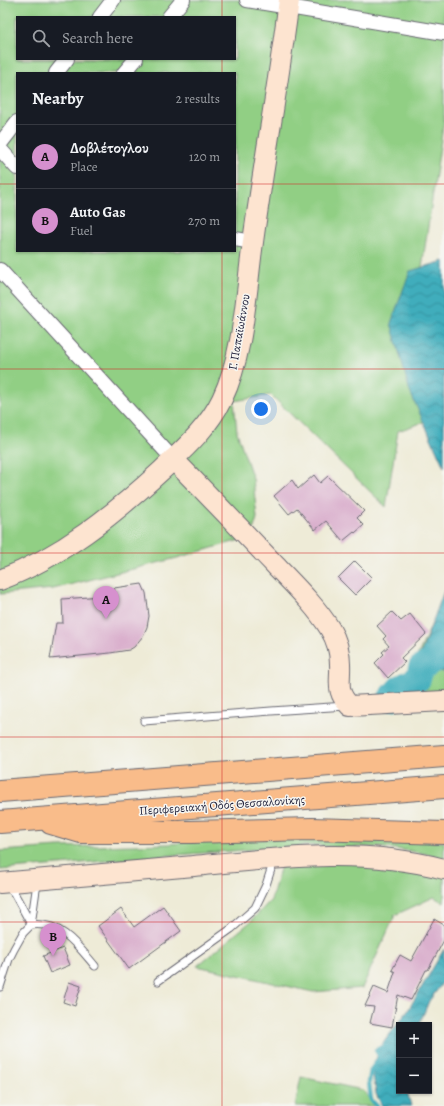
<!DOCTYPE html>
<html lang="en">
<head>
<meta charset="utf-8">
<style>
  :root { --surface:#171b24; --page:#20242c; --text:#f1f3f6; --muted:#9ea1a6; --line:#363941; --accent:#d690ce }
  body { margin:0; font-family:Alegreya,serif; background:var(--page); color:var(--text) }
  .controls { position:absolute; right:12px; bottom:12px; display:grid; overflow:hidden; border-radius:0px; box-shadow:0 1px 3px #0004 }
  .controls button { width:36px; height:36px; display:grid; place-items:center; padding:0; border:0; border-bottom:1px solid var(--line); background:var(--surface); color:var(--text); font:20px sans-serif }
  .you { position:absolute; left:261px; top:409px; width:14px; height:14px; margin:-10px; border:3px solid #fff; border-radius:50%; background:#1a73e8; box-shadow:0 0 0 6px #1a73e833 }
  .badge { display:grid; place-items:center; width:26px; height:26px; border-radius:50%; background:var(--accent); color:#111; font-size:13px; font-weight:700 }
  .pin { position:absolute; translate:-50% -33px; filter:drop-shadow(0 1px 2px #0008) }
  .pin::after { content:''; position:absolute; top:21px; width:14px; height:12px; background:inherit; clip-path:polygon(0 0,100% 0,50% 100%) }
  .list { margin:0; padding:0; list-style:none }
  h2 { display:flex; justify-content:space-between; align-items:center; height:52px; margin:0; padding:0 16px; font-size:17px }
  h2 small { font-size:13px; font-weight:400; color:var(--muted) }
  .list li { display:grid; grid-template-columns:26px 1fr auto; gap:12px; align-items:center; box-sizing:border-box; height:64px; padding:0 16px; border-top:1px solid var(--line) }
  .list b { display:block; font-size:15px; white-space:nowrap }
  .list p { margin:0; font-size:13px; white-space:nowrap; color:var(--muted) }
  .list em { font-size:13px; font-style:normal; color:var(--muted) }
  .icon { flex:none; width:22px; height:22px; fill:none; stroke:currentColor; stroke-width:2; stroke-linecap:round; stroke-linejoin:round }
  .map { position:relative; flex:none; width:444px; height:1106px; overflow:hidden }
  .search { position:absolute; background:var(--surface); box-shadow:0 1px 3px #0004; left:16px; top:16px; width:220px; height:44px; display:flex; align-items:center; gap:10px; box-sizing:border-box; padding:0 14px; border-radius:0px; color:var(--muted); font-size:15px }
  .panel { position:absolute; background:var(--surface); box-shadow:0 1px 3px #0004; left:16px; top:72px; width:220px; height:180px; border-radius:0px }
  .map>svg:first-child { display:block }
  .green { fill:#91cf84; stroke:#5a7860; fill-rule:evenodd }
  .water { fill:url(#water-waves); stroke:#30687c }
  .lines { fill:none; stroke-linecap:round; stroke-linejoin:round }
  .stream { stroke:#3fadbc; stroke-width:4.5 }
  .river { stroke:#3fadbc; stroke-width:26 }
  .building { fill:#dab0cd }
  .lane-casing { stroke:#696872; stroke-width:9 }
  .street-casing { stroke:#696872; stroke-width:16 }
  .secondary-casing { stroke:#696872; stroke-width:22 }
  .highway-casing { stroke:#696872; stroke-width:24 }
  .lane { stroke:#fff; stroke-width:7 }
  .street { stroke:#fff; stroke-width:14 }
  .secondary { stroke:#fde4d0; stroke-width:20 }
  .highway { stroke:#f9bc8a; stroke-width:22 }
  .grid { fill:none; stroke:#d62828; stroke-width:1; stroke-opacity:0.55 }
  .labels { text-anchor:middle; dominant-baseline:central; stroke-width:3; stroke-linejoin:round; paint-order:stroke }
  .street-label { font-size:12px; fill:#22223b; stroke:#f6f6f2 }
</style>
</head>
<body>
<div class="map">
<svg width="444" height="1106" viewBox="0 0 444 1106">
  <defs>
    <pattern id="water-waves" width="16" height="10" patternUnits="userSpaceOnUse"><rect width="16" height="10" fill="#3fadbc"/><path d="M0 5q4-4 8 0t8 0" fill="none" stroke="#348c9a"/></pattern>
  </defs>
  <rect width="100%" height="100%" fill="#f6f6f2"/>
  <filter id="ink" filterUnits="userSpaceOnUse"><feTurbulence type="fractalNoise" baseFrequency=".025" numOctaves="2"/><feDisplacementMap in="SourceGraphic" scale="8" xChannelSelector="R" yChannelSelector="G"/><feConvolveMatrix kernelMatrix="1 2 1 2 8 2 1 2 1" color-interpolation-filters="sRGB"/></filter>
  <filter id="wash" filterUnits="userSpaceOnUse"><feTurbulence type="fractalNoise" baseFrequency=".012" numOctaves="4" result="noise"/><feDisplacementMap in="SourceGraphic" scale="16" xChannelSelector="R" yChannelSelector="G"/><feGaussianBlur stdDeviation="0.9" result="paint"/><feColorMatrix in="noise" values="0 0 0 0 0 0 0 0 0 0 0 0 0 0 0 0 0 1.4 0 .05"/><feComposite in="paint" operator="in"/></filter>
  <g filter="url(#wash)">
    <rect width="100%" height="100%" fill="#eeebd7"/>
    <!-- green -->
    <g class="green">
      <path d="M0,0H444V120L419,287L444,415L398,431L386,507L271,395L234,401L237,432L253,479L257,518L251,537L177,558L53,589L0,594ZM17,17H235V59H17ZM17,73H235V251H17Z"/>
      <path d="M444,598V693L391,695L414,663Z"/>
      <path d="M306,838L444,842V858C420,852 395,848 370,847C353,847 335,849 318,845L174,855L0,870V851L59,847L169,844L215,840Z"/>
      <path d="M350,861L444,873V903L434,897L395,915L362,988L313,992L197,966L249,923L271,900L282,862Z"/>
      <path d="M301,1077L363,1090L374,1106H295Z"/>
    </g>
    <!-- water -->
    <g class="water">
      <path d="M444,261V467L410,392L391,323L410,271Z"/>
      <path d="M444,591V672L415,669Z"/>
      <path d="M444,949V981L429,1001L419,1025H399V1091H407L411,1106H382L376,1094L372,1068L383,1043L407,1012Z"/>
    </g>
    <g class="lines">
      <!-- stream -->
      <path class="stream" d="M377,1106L371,1100L369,1082L371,1070L380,1057L376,1050L385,1046"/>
      <!-- river -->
      <path class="river" d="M391,698L400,688L418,679L421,668L435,659L443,646"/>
    </g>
    <g id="blocks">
      <!-- building -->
      <g class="building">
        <path d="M314,475L320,483L328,476L364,511L357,518L364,525L355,533L354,532L343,541L326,521L315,530L297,508L289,514L274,496L292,480L298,489Z"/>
        <path d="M355,561L372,578L355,595L338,578Z"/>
        <path d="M142,584L146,593L149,616L147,627L143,636L134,647L129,650L110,653L50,659L56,623H63L62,599L115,595L114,588Z"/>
        <path d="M392,612L401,621L410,614L426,634L401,658L405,662L388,678L375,663L384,654L382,652L389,646L383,639L386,636L377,626Z"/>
        <path d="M163,906L181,931L129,969L98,926L121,909L134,927Z"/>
        <path d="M434,919L444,925V940L428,970H426L411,1000L398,995L392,1027L370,1023L374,1007L365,1006L374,987L388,993L395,972L392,970L400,955L411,961Z"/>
        <path d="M63,948L70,965L50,973L43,956Z"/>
        <path d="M69,982L81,986L75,1006L63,1002Z"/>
      </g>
    </g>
  </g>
  <g filter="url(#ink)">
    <use href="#blocks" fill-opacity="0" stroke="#696872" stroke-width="1"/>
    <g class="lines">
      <defs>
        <g id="lane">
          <path d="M144,721L271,711L346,706"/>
          <path d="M7,886L14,893L31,924"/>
          <path d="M31,925C61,921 78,946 95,966"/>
          <path d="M158,981L231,929L255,908L266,885L274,860"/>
          <path d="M0,987L9,959L14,949L23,933L31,925L36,890L39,882"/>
        </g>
        <g id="street">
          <path d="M247,0L444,33"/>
          <path d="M100,17L113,0"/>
          <path d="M169,17L183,0"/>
          <path d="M56,73L67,59"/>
          <path d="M124,73L136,59"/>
          <path d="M0,144L17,122"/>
          <path d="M0,149L17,168"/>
          <path d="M235,239L253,242"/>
          <path d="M0,270L173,459"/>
        </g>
        <g id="secondary">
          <path d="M173,459C207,494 241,529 275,565C294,585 315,605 330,629C336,639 340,652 340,664C341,682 335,691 350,706L444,701"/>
          <path d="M0,580C61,557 113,515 161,471C184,449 208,428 222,399C244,354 246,292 253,242C264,161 279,81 289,0"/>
          <path d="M0,883C65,877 129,872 194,866C277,858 362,847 444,869"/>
        </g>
        <g id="highway">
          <path d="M0,791L444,756"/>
          <path d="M0,822L444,787"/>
          <path d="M51,823L81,832H191L312,829L444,833"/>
        </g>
      </defs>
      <!-- lane casing -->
      <use href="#lane" class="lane-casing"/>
      <!-- street casing -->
      <use href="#street" class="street-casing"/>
      <!-- secondary casing -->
      <use href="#secondary" class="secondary-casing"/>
      <!-- highway casing -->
      <use href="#highway" class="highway-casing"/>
      <!-- lane -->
      <use href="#lane" class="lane"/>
      <!-- street -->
      <use href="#street" class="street"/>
      <!-- secondary -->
      <use href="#secondary" class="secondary"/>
      <!-- highway -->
      <use href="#highway" class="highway"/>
    </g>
  </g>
  <!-- grid -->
  <path class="grid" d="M222,0V17M222,59V73M0,184H17M235,184H444M222,251V1106M0,369H444M0,553H444M0,737H444M0,922H444"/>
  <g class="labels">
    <!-- street labels -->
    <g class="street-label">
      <text transform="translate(239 332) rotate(-80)">Γ. Παπαϊωάννου</text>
      <text transform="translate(222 805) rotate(-4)">Περιφερειακή Οδός Θεσσαλονίκης</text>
    </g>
  </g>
</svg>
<div class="controls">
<button>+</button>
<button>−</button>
</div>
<div class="you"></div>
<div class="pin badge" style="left:106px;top:619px">A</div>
<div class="pin badge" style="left:53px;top:956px">B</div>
<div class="search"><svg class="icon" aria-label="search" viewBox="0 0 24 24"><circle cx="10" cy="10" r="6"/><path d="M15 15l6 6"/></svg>Search here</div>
<section class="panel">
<h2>Nearby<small>2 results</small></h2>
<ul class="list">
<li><span class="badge">A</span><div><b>Δοβλέτογλου</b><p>Place</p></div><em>120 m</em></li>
<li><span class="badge">B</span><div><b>Auto Gas</b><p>Fuel</p></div><em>270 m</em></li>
</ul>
</section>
</div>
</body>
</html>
